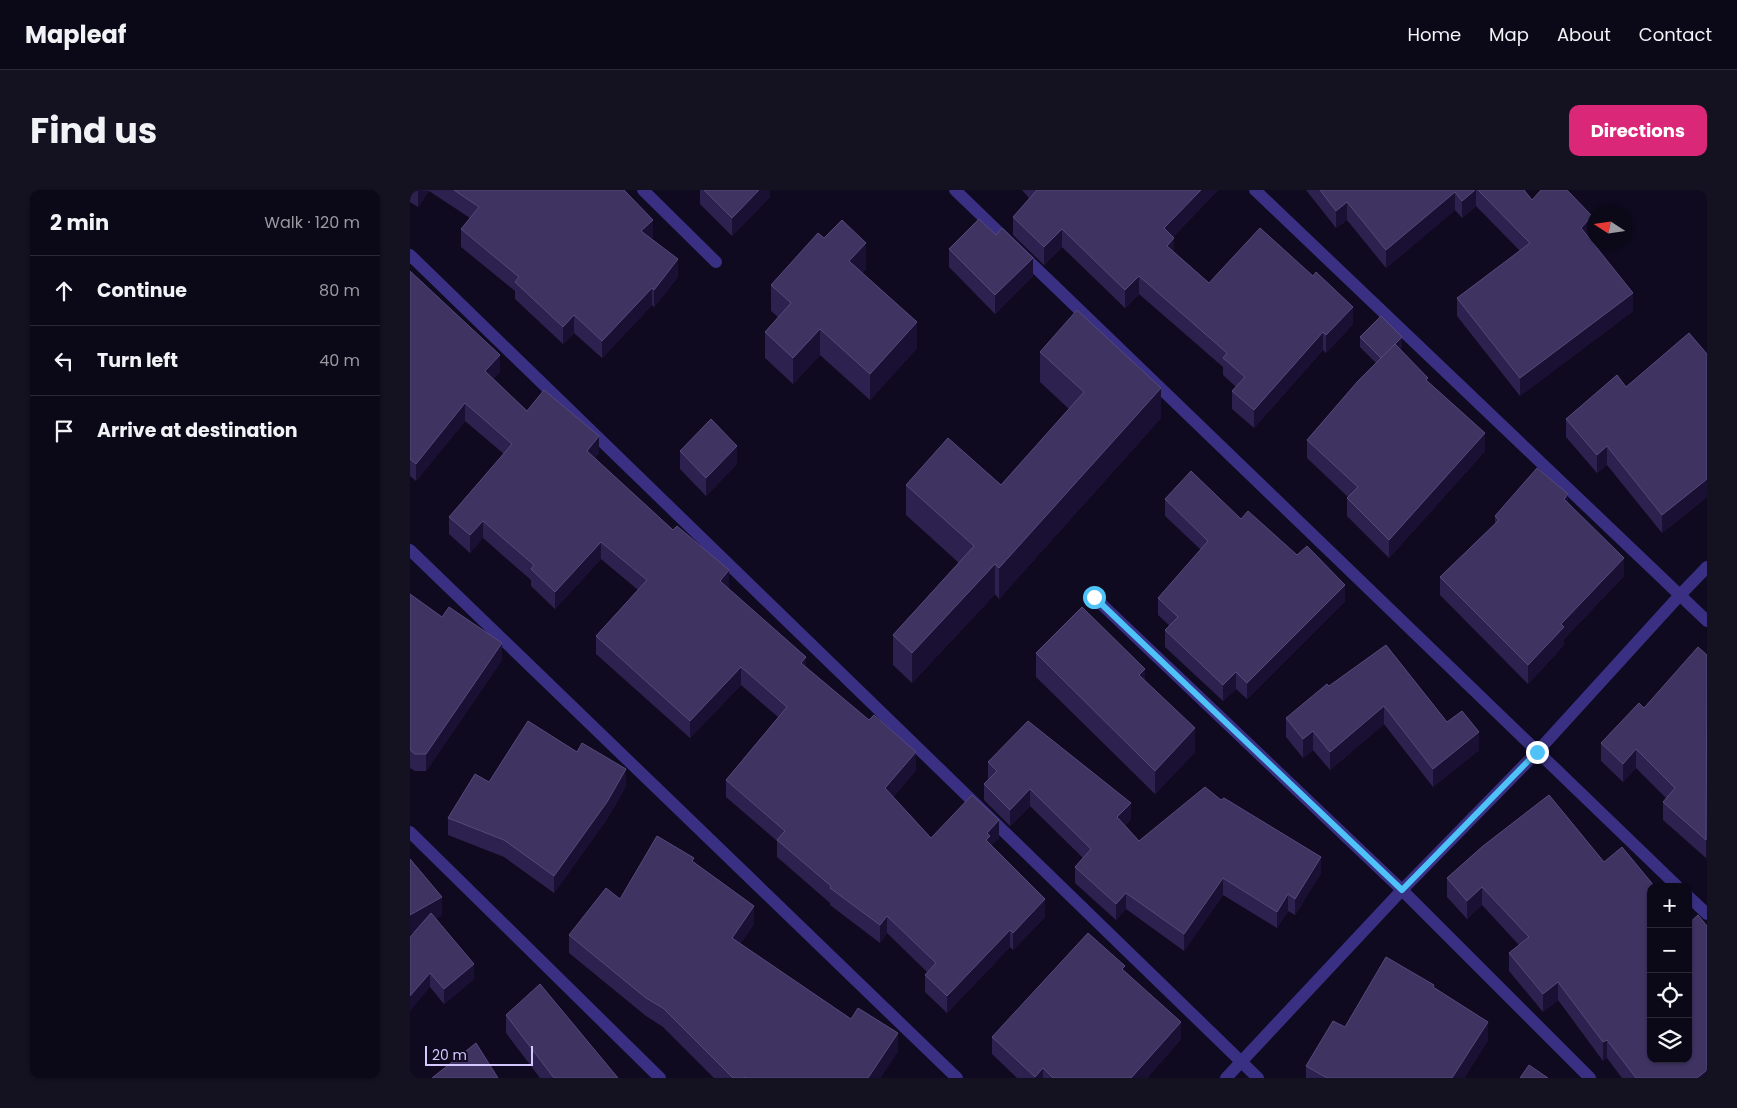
<!DOCTYPE html>
<html lang="en">
<head>
<meta charset="utf-8">
<style>
  :root { --surface:#0b0817; --page:#141120; --text:#f1f3f6; --muted:#9a9aa1; --line:#2b2936; --accent:#db2777 }
  body { margin:0; font-family:Poppins,sans-serif; background:var(--page); color:var(--text) }
  .controls { position:absolute; right:15px; bottom:15px; display:grid; overflow:hidden; border-radius:10px; box-shadow:0 1px 4px #0004 }
  .controls button { width:45px; height:45px; display:grid; place-items:center; padding:0; border:0; border-bottom:1px solid var(--line); background:var(--surface); color:var(--text); font:25px sans-serif }
  .compass { position:absolute; left:1177px; top:15px; width:45px; height:45px; border-radius:50%; background:var(--surface); box-shadow:0 1px 4px #0004; rotate:282deg }
  .scale { position:absolute; left:15px; bottom:12px; width:108px; box-sizing:border-box; padding-left:5px; border:2px solid #d3c8ff; border-top:0; font-size:14px; line-height:18px; white-space:nowrap; color:#d3c8ff; -webkit-text-stroke:4px #0f0a1f; paint-order:stroke }
  .stop { position:absolute; width:15px; height:15px; margin:-11px; border:4px solid #4fc3f7; border-radius:50%; background:#fff }
  .stop.end { background:#4fc3f7; border-color:#fff; box-shadow:0 1px 5px #0008 }
  .list { margin:0; padding:0; list-style:none }
  h2 { display:flex; justify-content:space-between; align-items:center; height:65px; margin:0; padding:0 20px; font-size:21px }
  h2 small { font-size:16px; font-weight:400; color:var(--muted) }
  .list li { display:grid; grid-template-columns:32px 1fr auto; gap:15px; align-items:center; box-sizing:border-box; height:70px; padding:0 20px; border-top:1px solid var(--line) }
  .list b { display:block; font-size:19px; white-space:nowrap }
  .list em { font-size:16px; font-style:normal; color:var(--muted) }
  .icon { flex:none; width:28px; height:28px; fill:none; stroke:currentColor; stroke-width:2; stroke-linecap:round; stroke-linejoin:round }
  .map { position:relative; flex:none; width:1297px; height:888px; overflow:hidden; border-radius:10px }
  header { display:flex; align-items:center; gap:30px; box-sizing:border-box; height:70px; padding:0 25px; background:var(--surface); border-bottom:1px solid var(--line) }
  header strong { font-size:24px }
  nav { display:flex; gap:28px; margin-inline-start:auto; font-size:18px }
  .intro { display:flex; align-items:center; justify-content:space-between; box-sizing:border-box; height:120px; padding:0 30px }
  h1 { margin:0; font-size:35px }
  .button { padding:12px 22px; border-radius:10px; background:var(--accent); color:#fff; font-size:18px; font-weight:700 }
  main { display:flex; gap:30px; padding:0 30px }
  aside { flex:1; background:var(--surface); border-radius:10px; box-shadow:0 1px 4px #0004 }
  .map>svg:first-child { display:block }
  .lines { fill:none; stroke-linecap:round; stroke-linejoin:round }
  .street { stroke:#3a3083; stroke-width:12 }
  .wall { fill:#2d214f }
  .shaded-wall { fill:#1a1034 }
  .building { fill:#3f3362; stroke:#564a7b }
  .route { stroke:#4fc3f7; stroke-width:6 }
</style>
</head>
<body>
<header>
<strong>Mapleaf</strong>
<nav><a>Home</a><a>Map</a><a>About</a><a>Contact</a></nav>
</header>
<div class="intro"><h1>Find us</h1><a class="button">Directions</a></div>
<main>
<aside>
<h2>2 min<small>Walk · 120 m</small></h2>
<ul class="list">
<li><svg class="icon" aria-label="ahead" viewBox="0 0 24 24"><path d="M12 20V5M6 11l6-6 6 6"/></svg><div><b>Continue</b></div><em>80 m</em></li>
<li><svg class="icon" aria-label="left" viewBox="0 0 24 24"><path d="M17 20v-9H6M10 6l-5 5 5 5"/></svg><div><b>Turn left</b></div><em>40 m</em></li>
<li><svg class="icon" aria-label="arrive" viewBox="0 0 24 24"><path d="M6 21V4h12l-3 4 3 4H6"/></svg><div><b>Arrive at destination</b></div></li>
</ul>
</aside>
<div class="map">
<svg width="1297" height="888" viewBox="0 0 1297 888">
  <rect width="100%" height="100%" fill="#0f0a1f"/>
  <g class="lines">
    <!-- street -->
    <g class="street">
      <path d="M233,0L306,72"/>
      <path d="M545,0L1268,697"/>
      <path d="M845,0L1297,431"/>
      <path d="M0,65L848,888"/>
      <path d="M0,360L547,888"/>
      <path d="M684,407L992,700L1180,888"/>
      <path d="M0,642L250,888"/>
      <path d="M1278,706L1297,724"/>
      <path d="M816,888L992,700L1127,562L1270,405L1297,377"/>
    </g>
  </g>
  <!-- wall -->
  <g class="wall">
    <path d="M0,0H214L243,47L241,49L268,87L244,117L242,115L192,168L164,143L153,154L105,109V101L51,57V39L60,28L19,1L8,17L0,12Z"/>
    <path d="M290,0H360V7L322,46L290,14Z"/>
    <path d="M612,0H808L763,47L764,62L799,93L943,134L916,163L913,160L844,238L822,219V201L826,197L813,185V177L729,104L715,118L652,57L634,75L603,45V27L619,8Z"/>
    <path d="M896,0H1114L1122,10L1182,44L1179,48L1223,121L1110,206L1047,126V108L1110,61L1066,16L1052,28L1045,20L976,78L937,30L926,38Z"/>
    <path d="M414,48L456,79L452,83L507,158L460,210L410,165L383,194L355,168V142L368,127L361,121V95Z"/>
    <path d="M539,59L623,86L585,124L539,77Z"/>
    <path d="M0,81L90,182L83,189L117,221L189,263L185,268L319,397L318,399L396,477L506,580L483,607L521,648H589L581,655L635,727L603,760L600,757L537,823L515,802V785L517,782L477,743L470,753L420,715V713L367,667V651L316,607V590L368,527L331,495L280,548L186,464V446L228,400L191,369L145,419L121,396V390L73,348L60,363L39,344V327L94,264L55,231L6,291L0,286Z"/>
    <path d="M950,147L992,157L990,159L1018,192L1075,261L979,368L937,326V308L938,307L897,268V250L966,173L950,157Z"/>
    <path d="M630,162L751,228L589,409L585,404L502,493L483,475V445L549,373L496,325V295H591L659,219L630,192Z"/>
    <path d="M1297,164V307L1252,343L1197,275L1187,283L1156,247V229L1216,197Z"/>
    <path d="M270,261L327,274L296,306L270,279Z"/>
    <path d="M755,309L831,329L935,411L837,509L826,499L813,511L755,457V440L760,436L748,425V408L791,360L755,326Z"/>
    <path d="M1158,312L1214,386L1154,449V455L1118,494L1030,405V387L1085,334V326Z"/>
    <path d="M0,404L92,470L16,581H5L0,578Z"/>
    <path d="M626,463L735,491L785,562L745,604L626,487Z"/>
    <path d="M1297,465V667L1296,668L1253,630V612L1256,608L1226,578L1213,592L1191,571V553Z"/>
    <path d="M919,496L1037,532L1069,560L1023,597L974,534L920,580L903,560L893,568L876,547V528Z"/>
    <path d="M578,572L721,629L715,635L729,651L811,610L911,683L885,725L878,721L867,738L813,705L774,761L716,719L706,730L665,693V677L673,668L620,616L600,636L574,610V594L578,589Z"/>
    <path d="M79,592L216,596L197,629L144,703L94,667L38,645V628Z"/>
    <path d="M1073,656L1297,888H1212L1197,868L1193,871L1148,810L1133,822L1099,781V763L1109,755L1072,715L1057,729L1037,707V688Z"/>
    <path d="M284,672L344,734L330,754L488,861L470,888H304L253,837L236,826L159,763V745L210,709Z"/>
    <path d="M32,725L26,729L64,789L34,814L20,797L6,740L0,744Z"/>
    <path d="M715,781L771,849L737,888H607L582,864V847Z"/>
    <path d="M1024,798L1078,850L1054,888H896V876L935,837Z"/>
    <path d="M96,825L208,888H130L96,843Z"/>
  </g>
  <!-- shaded-wall -->
  <g class="shaded-wall">
    <path d="M8,0L19,1L8,17Z"/>
    <path d="M349,0H360V7L322,46V28Z"/>
    <path d="M791,0H808L754,56V38Z"/>
    <path d="M1065,0H1066V16L1052,28V11Z"/>
    <path d="M1045,2V20L976,78V60Z"/>
    <path d="M937,12V30L926,38V21Z"/>
    <path d="M1182,26V44L1171,56V38Z"/>
    <path d="M243,30V47L231,59V41Z"/>
    <path d="M652,39V57L634,75V57Z"/>
    <path d="M764,48V66L757,56Z"/>
    <path d="M456,53V79L439,97V71Z"/>
    <path d="M623,68V86L585,124V105Z"/>
    <path d="M268,69V87L244,117V100Z"/>
    <path d="M729,86V104L715,118V100Z"/>
    <path d="M242,98V115L192,168V151Z"/>
    <path d="M1223,103V121L1110,206V188Z"/>
    <path d="M943,117V134L916,163V145Z"/>
    <path d="M164,125V143L153,154V137Z"/>
    <path d="M507,132V158L460,210V184Z"/>
    <path d="M410,139V165L383,194V168Z"/>
    <path d="M913,142V160L844,238V220Z"/>
    <path d="M992,147V157L972,178V169Z"/>
    <path d="M90,165V182L75,198V181Z"/>
    <path d="M751,198V228L589,409V378Z"/>
    <path d="M55,213V231L6,291V274Z"/>
    <path d="M1075,243V261L979,368V350Z"/>
    <path d="M189,246V263L177,278V261Z"/>
    <path d="M327,256V274L296,306V288Z"/>
    <path d="M1197,256V275L1187,283V265Z"/>
    <path d="M1297,289V307L1252,343V325Z"/>
    <path d="M1158,304V322L1154,309Z"/>
    <path d="M73,331V348L60,363V345Z"/>
    <path d="M191,352V369L145,419V402Z"/>
    <path d="M1214,368V386L1154,449V455L1118,494V475L1151,434Z"/>
    <path d="M585,374V404L502,493V463Z"/>
    <path d="M319,380V397L310,409V391Z"/>
    <path d="M935,395V411L837,509V493Z"/>
    <path d="M92,453V470L16,581V564Z"/>
    <path d="M396,467V484L391,473Z"/>
    <path d="M331,477V495L280,548V531Z"/>
    <path d="M735,479V502L729,485Z"/>
    <path d="M826,482V499L813,511V495Z"/>
    <path d="M974,516V534L920,580V562Z"/>
    <path d="M785,538V562L745,604V581Z"/>
    <path d="M903,541V560L893,568V549Z"/>
    <path d="M1069,542V560L1023,597V579Z"/>
    <path d="M1226,559V578L1213,592V574Z"/>
    <path d="M506,562V580L475,616V598Z"/>
    <path d="M216,579V596L197,629L144,703V686Z"/>
    <path d="M620,599V616L600,636V620Z"/>
    <path d="M721,613V629L707,643V627Z"/>
    <path d="M589,630V648L580,657L576,650L577,643Z"/>
    <path d="M1297,649V667L1296,668V650Z"/>
    <path d="M911,667V683L885,725V709Z"/>
    <path d="M813,688V705L774,761V744Z"/>
    <path d="M1072,697V715L1057,729V711Z"/>
    <path d="M716,703V719L706,730V714Z"/>
    <path d="M878,704V721L867,738V722Z"/>
    <path d="M32,707V725L0,744V725Z"/>
    <path d="M635,709V727L603,760V743Z"/>
    <path d="M344,716V734L322,766V748Z"/>
    <path d="M477,726V743L470,753V735Z"/>
    <path d="M600,740V757L537,823V806Z"/>
    <path d="M64,774V789L34,814V799Z"/>
    <path d="M20,783V797L0,821V806Z"/>
    <path d="M1148,792V810L1133,822V804Z"/>
    <path d="M771,832V849L737,888H721Z"/>
    <path d="M1078,832V850L1054,888H1042Z"/>
    <path d="M488,843V861L470,888H458Z"/>
    <path d="M1197,850V868L1193,871V852Z"/>
    <path d="M633,878V888H625V887Z"/>
    <path d="M1297,880V888H1287Z"/>
  </g>
  <!-- building -->
  <g class="building">
    <path d="M44,0H214L243,30L231,41L268,69L244,100L242,98L192,151L164,125L153,137L105,92L109,87L51,39L69,17Z"/>
    <path d="M294,0H349L322,28Z"/>
    <path d="M627,0H791L754,38L764,48L757,56L799,93L850,38L903,86L906,82L943,117L916,145L913,142L844,220L822,201L835,187L813,168L817,163L729,86L715,100L652,39L634,57L603,27Z"/>
    <path d="M910,0H1065L1052,11L1045,2L976,60L937,12L926,21Z"/>
    <path d="M1068,0H1114L1122,10L1131,0H1157L1182,26L1171,38L1223,103L1110,188L1047,108L1120,53Z"/>
    <path d="M569,29L586,45L592,38L623,68L585,105L539,59Z"/>
    <path d="M432,30L456,53L439,71L507,132L460,184L410,139L383,168L355,142L381,113L361,95L408,43L414,48Z"/>
    <path d="M0,81L90,165L75,181L117,221L134,200L189,246L177,261L263,340L267,336L319,380L310,391L396,467L391,473L459,530L464,525L506,562L475,598L521,648L562,605L589,630L577,643L580,646L576,650L635,709L603,743L600,740L537,806L515,785L526,773L477,726L470,735L420,698L421,696L367,650L375,641L316,590L377,517L331,477L280,531L186,446L237,390L191,352L145,402L121,379L124,375L73,331L60,345L39,327L102,254L55,213L6,274L0,269Z"/>
    <path d="M667,120L751,198L589,378L585,374L502,463L483,445L564,356L496,295L538,248L591,295L674,202L630,162Z"/>
    <path d="M971,126L992,147L971,168L950,147Z"/>
    <path d="M1279,143L1297,164V289L1252,325L1197,256L1187,265L1156,229L1207,185L1216,197Z"/>
    <path d="M985,154L1018,188L1016,190L1075,243L979,350L937,308L948,297L897,250L948,191Z"/>
    <path d="M301,229L327,256L296,288L270,261Z"/>
    <path d="M1127,278L1158,304L1154,309L1214,368L1151,434L1154,437L1118,475L1030,387L1089,330L1085,326Z"/>
    <path d="M781,281L831,329L838,321L887,365L897,356L935,395L837,493L826,482L813,495L755,440L768,427L748,408L798,351L755,309Z"/>
    <path d="M0,404L32,427L39,417L92,453L16,564H5L0,560Z"/>
    <path d="M672,417L735,479L729,485L785,538L745,581L626,463Z"/>
    <path d="M976,455L1037,532L1052,521L1069,542L1023,579L974,516L920,562L903,541L893,549L876,528L917,494L919,496Z"/>
    <path d="M1288,457L1297,465L1296,650L1253,612L1265,598L1226,559L1213,574L1191,553L1229,513L1234,518Z"/>
    <path d="M118,531L167,562L172,553L216,579L197,612L144,686L94,650L38,628L65,584L79,592Z"/>
    <path d="M618,531L721,613L707,627L729,651L795,597L811,610L814,608L911,667L885,709L878,704L867,722L813,688L774,744L716,703L706,714L665,677L681,659L620,599L600,620L574,594L587,581L578,572Z"/>
    <path d="M1139,605L1194,672L1212,657L1245,697H1241V869H1278V734L1288,725L1297,736V880L1287,888H1226L1197,850L1193,852L1148,792L1133,804L1099,763L1119,747L1072,697L1057,711L1037,688L1073,656Z"/>
    <path d="M247,646L284,668L282,671L344,716L322,748L441,829L448,818L488,843L458,888H337L335,887L334,888H323L253,818L236,808L159,745L196,698L210,709Z"/>
    <path d="M0,669L32,707L0,725Z"/>
    <path d="M21,723L64,774L34,799L20,783L0,806V747Z"/>
    <path d="M678,743L715,776L712,779L771,832L721,888H643L633,878L625,887L582,847Z"/>
    <path d="M976,767L1024,795L1023,797L1078,832L1042,888H917L896,876L923,831L935,837Z"/>
    <path d="M130,794L208,888H144L96,825Z"/>
    <path d="M66,853L88,888H22Z"/>
    <path d="M1119,875L1138,888H1110Z"/>
  </g>
  <g class="lines">
    <!-- route -->
    <path class="route" d="M684,407L992,700L1127,562"/>
  </g>
</svg>
<div class="controls">
<button>+</button>
<button>−</button>
<button><svg class="icon" aria-label="locate" viewBox="0 0 24 24"><circle cx="12" cy="12" r="6"/><path d="M12 2v4M12 18v4M2 12h4M18 12h4"/></svg></button>
<button><svg class="icon" aria-label="layers" viewBox="0 0 24 24"><path d="M12 4l9 5-9 5-9-5zM3 14l9 5 9-5"/></svg></button>
</div>
<svg class="compass" viewBox="-18 -18 36 36"><path d="M0-13l5 13h-10z" fill="#e53935"/><path d="M0 13l5-13h-10z" fill="#9a9aa1"/></svg>
<div class="scale">20 m</div>
<div class="stop" style="left:684px;top:407px"></div>
<div class="stop end" style="left:1127px;top:562px"></div>
</div>
</main>
</body>
</html>
